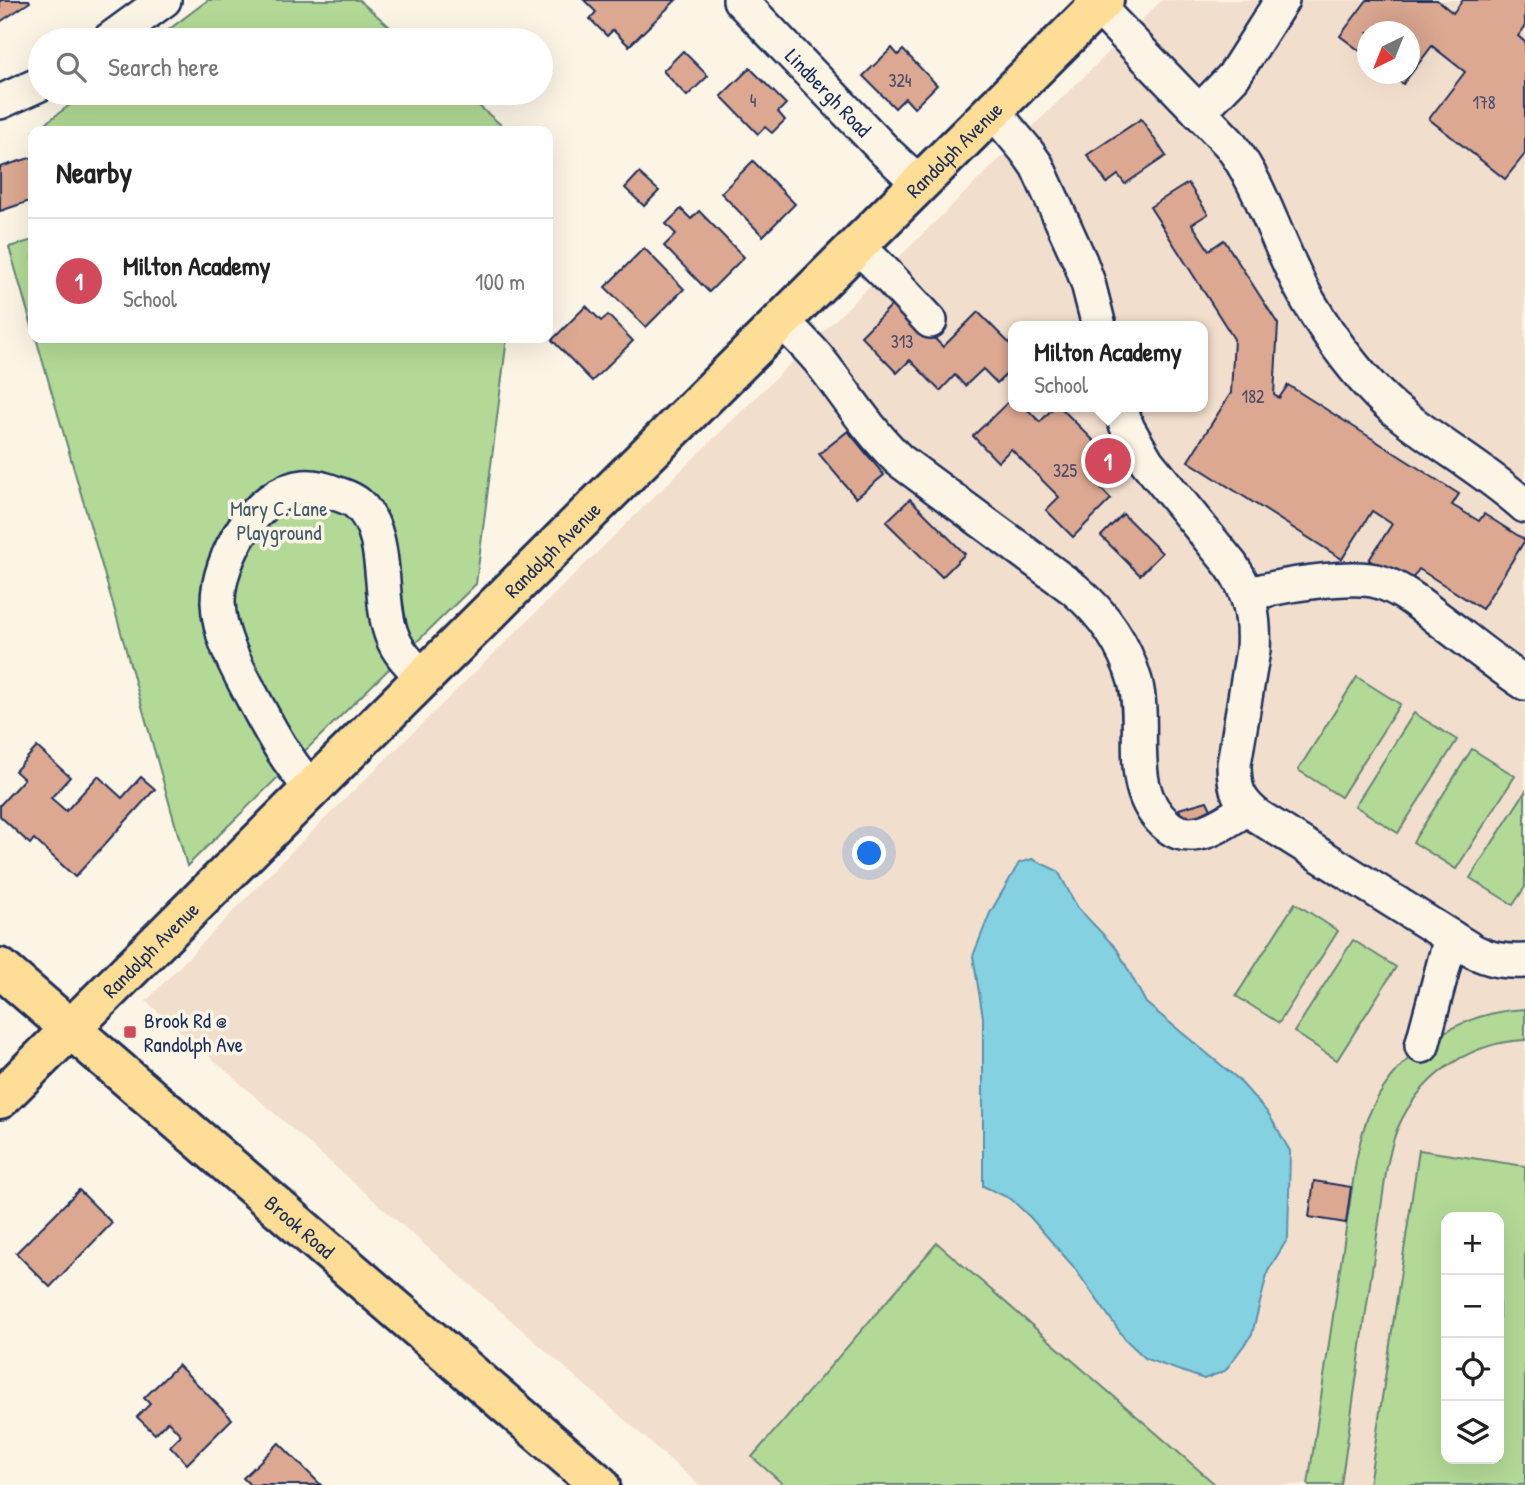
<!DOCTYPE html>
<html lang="en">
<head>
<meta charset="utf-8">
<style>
  :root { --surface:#fff; --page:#f2f2f2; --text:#222; --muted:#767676; --line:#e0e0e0; --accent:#d1495b }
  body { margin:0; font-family:"Patrick Hand",sans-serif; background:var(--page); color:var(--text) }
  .controls { position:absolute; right:21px; bottom:21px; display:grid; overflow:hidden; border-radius:14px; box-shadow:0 7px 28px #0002 }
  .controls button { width:63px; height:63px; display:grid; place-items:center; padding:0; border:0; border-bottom:2px solid var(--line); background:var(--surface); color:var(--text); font:35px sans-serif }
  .compass { position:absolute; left:1357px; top:21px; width:63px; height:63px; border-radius:50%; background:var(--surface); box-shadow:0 7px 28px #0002; rotate:223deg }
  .you { position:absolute; left:870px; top:854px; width:24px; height:24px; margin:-18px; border:5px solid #fff; border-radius:50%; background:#1a73e8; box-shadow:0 0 0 10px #1a73e833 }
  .badge { display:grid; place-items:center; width:46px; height:46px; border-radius:50%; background:var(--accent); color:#fff; font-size:23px; font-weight:700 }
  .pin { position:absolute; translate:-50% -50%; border:4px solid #fff; box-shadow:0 2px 7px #0006 }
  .popup { position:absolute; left:1008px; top:321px; width:200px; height:91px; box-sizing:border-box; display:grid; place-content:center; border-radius:14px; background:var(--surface); filter:drop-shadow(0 2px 5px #0005); font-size:23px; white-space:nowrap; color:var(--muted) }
  .popup b { font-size:26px; color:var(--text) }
  .popup::after { content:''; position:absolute; left:50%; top:100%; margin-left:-14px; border:14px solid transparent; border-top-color:var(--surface) }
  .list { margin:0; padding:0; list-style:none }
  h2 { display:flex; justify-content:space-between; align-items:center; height:91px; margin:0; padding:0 28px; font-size:30px }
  h2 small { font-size:23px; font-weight:400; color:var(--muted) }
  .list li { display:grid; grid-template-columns:46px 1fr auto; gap:21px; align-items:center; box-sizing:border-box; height:126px; padding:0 28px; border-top:2px solid var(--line) }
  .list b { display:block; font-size:26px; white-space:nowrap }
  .list p { margin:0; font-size:23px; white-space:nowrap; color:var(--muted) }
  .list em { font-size:23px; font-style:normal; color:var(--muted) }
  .icon { flex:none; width:38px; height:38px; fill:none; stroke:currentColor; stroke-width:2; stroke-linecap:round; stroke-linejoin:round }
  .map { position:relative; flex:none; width:1525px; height:1485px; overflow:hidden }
  .search { position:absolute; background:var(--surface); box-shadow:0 7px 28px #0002; left:28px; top:28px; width:525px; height:77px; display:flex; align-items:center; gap:18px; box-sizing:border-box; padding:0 24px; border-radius:38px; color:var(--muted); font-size:26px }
  .panel { position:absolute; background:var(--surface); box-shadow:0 7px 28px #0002; left:28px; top:126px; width:525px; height:217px; border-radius:14px }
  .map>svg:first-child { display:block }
  .built { fill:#f2decc; fill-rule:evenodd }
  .green { fill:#b2da96; stroke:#66847a; stroke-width:2; fill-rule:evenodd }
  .water { fill:#84d1e2; stroke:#5a90ad; stroke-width:2 }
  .building { fill:#dca891; stroke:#1b2f5e; stroke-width:2 }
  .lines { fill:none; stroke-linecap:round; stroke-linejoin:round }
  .minor-casing { stroke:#1b2f5e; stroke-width:38 }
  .major-casing { stroke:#1b2f5e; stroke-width:44 }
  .minor { stroke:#fcf5e5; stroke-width:33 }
  .major { stroke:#fedd96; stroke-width:38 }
  .poi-dot { fill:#d1495b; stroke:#fcf5e5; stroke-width:2.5 }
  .labels { text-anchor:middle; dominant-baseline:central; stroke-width:7; stroke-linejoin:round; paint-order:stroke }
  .number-label { font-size:18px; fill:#4b4d6b }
  .street-label { font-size:21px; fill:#1b2f5e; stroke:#fcf5e5 }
  .park-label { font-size:21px; fill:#415a6c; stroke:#fcf5e5 }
  .poi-label { font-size:21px; fill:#1b2f5e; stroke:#fcf5e5; text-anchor:start }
</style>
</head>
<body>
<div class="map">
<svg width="1525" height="1485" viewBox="0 0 1525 1485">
  <rect width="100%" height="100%" fill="#fcf5e5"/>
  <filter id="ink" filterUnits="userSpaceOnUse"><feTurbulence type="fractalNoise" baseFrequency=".0143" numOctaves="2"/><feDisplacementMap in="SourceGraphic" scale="14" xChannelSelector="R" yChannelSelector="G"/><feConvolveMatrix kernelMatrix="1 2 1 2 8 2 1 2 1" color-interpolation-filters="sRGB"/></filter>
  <g filter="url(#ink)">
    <!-- built -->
    <path class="built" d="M1162,0H1525V1485H699L146,1001L295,848ZM1368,32H1410V74H1368ZM1014,326H1202V407H1014ZM1446,1217H1499V1459H1446Z"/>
    <!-- green -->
    <g class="green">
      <path d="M208,0H359L405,40H155Z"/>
      <path d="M86,93H464L508,131H35Z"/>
      <path d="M33,240V330L9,247Z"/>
      <path d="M36,338H507L476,584L187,866L117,618Z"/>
      <path d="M1357,677L1400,704L1341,797L1298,770Z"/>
      <path d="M1414,713L1457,740L1398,833L1355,806Z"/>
      <path d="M1472,749L1515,776L1456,869L1413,842Z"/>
      <path d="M1525,792V887L1513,905L1470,878Z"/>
      <path d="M1295,903L1338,931L1279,1023L1236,996Z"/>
      <path d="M1353,940L1396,967L1337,1060L1294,1032Z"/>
      <path d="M1525,1009V1040C1473,1042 1426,1072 1402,1119C1394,1133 1391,1149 1387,1166L1341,1485H1308L1356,1161C1360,1143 1363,1125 1372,1108C1401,1050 1460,1012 1525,1009Z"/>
      <path d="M1419,1150L1525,1166V1485H1369ZM1446,1217H1499V1459H1446Z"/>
      <path d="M937,1243L1216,1485H784L752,1457Z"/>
    </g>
    <!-- water -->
    <path class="water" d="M1032,859L1058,871L1077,907L1117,949L1146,1003L1238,1079L1268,1113L1290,1151L1288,1238L1268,1271L1252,1334L1225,1371L1204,1379L1146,1359L1125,1339L1073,1266L1030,1217L1011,1199L983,1186V1017L973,956L990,913L1019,863Z"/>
    <!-- building -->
    <g class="building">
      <path d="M0,0H29L30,2L0,22Z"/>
      <path d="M584,0H676L629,46L613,30L607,36L590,19L596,12Z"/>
      <path d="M1367,0H1437L1453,13L1463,0H1525V27L1518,36L1525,42V154L1505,179L1429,119L1465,72L1432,46L1403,84L1389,74H1410V32H1368V57L1340,36Z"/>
      <path d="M892,48L898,55L903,50L937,85L914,108L905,98L895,108L863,76Z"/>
      <path d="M683,51L708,76L687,96L663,71Z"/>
      <path d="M750,68L786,104L778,112L785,120L772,133L765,127L758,134L721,96Z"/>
      <path d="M1141,119L1166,156L1125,184L1118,175L1107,183L1087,155Z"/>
      <path d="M33,157V200L0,211V167Z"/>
      <path d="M753,161L795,204L763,236L721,193Z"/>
      <path d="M639,173L659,191L644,206L625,188Z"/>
      <path d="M1188,183L1208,214L1192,224L1209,250L1224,240L1278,324L1274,395L1279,398L1288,385L1459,494L1452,505L1479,521L1484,514L1525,540L1482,609L1419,569L1408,585L1369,560L1392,524L1372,511L1342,559L1188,461L1231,393L1234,339L1150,207Z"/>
      <path d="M681,209L691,219L699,211L744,257L709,292L664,246L676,234L666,224Z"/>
      <path d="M644,248L684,289L646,327L605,287Z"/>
      <path d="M897,300L943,347L978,312L1014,348V367L997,383L983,369L965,386L955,375L940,391L910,360L897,373L861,336Z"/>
      <path d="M586,306L601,321L608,315L633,341L592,381L552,340Z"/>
      <path d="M1014,396V407H1025L1040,422L1054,407H1060L1110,457L1090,477L1111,499L1073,537L1046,510L1059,497L1011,449L998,462L973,436Z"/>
      <path d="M848,431L884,475L856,498L819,454Z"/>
      <path d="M910,499L965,554L942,577L886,522Z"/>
      <path d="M1123,514L1162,553L1140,575L1101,536Z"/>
      <path d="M37,747L70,777L51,798L66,811L98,776L122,798L141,777L155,789L75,877L34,839L30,844L0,816V805L24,779L15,771Z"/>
      <path d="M1207,801L1219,826L1188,834L1179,809Z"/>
      <path d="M1314,1181L1351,1187L1346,1223L1309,1217Z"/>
      <path d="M79,1190L112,1223L50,1287L16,1253Z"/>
      <path d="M178,1365L232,1419L187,1464L170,1446L181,1435L168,1421L155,1434L137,1417L150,1404L144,1398Z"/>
      <path d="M279,1443L321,1485H250L243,1478Z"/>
    </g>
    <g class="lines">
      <defs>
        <g id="minor">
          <path id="s1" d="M740,0L887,153L919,183"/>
          <path d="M1098,7L1229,143C1259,182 1272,228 1293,271C1303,294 1316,315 1330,335C1348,361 1368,387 1393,408C1435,443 1484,469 1525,506"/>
          <path d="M109,40L164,0"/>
          <path d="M0,102L40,84"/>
          <path d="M993,111L1025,149L1037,166L1080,261L1088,283L1099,326"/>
          <path d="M1199,112L1233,77L1282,0"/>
          <path d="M857,245L887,275L930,321"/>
          <path d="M782,321C795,334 808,346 820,361C846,394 868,430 899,460L1074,589C1104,614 1124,643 1135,681C1148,731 1123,791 1169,827C1194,846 1226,822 1247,808"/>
          <path d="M1119,407L1128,429L1147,462L1231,565C1250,592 1255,617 1253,650L1234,764C1234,789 1238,801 1259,817L1473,951C1491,960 1505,962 1525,961"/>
          <path d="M1247,595C1276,586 1352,573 1380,582C1402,589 1421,605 1439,619C1467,640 1495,663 1525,683"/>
          <path d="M312,789C287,762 271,732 254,700C238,669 219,638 218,602C218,558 256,491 304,487C315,486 324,489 335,493C343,496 352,498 358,504C391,533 377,599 392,636C398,653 411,665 424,678"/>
          <path d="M1422,1046L1451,937"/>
        </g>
        <g id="major">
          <path id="s2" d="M0,968L600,1485"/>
          <path id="s3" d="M0,1099L1104,0"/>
        </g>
      </defs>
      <!-- minor casing -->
      <use href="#minor" class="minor-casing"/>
      <!-- major casing -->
      <use href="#major" class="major-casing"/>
      <!-- minor -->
      <use href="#minor" class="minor"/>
      <!-- major -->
      <use href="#major" class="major"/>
    </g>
  </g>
  <!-- markers -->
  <rect class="poi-dot" x="123" y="1025" width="14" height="14" rx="3.5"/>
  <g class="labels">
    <!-- number labels -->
    <g class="number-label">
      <text x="900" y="80">324</text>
      <text x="753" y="100">4</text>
      <text x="1484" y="102">178</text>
      <text x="902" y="341">313</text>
      <text x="1253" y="396">182</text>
      <text x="1065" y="470">325</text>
    </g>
    <!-- street labels -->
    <g class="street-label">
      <text stroke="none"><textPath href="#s1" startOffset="128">Lindbergh Road</textPath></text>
      <text stroke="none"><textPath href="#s3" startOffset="1346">Randolph Avenue</textPath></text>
      <text stroke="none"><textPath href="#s3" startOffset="779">Randolph Avenue</textPath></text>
      <text stroke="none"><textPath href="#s3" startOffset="212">Randolph Avenue</textPath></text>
      <text stroke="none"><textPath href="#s2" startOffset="396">Brook Road</textPath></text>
    </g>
    <!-- park labels -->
    <g class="park-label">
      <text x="279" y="508">Mary C. Lane<tspan x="279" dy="24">Playground</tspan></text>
    </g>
    <!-- poi labels -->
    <g class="poi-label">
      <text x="144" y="1020">Brook Rd @<tspan x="144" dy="24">Randolph Ave</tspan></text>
    </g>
  </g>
</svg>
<div class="controls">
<button>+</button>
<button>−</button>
<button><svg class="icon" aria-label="locate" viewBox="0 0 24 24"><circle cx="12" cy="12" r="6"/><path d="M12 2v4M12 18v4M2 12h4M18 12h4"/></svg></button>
<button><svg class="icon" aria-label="layers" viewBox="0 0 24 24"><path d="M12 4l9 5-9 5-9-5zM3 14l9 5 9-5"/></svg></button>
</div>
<svg class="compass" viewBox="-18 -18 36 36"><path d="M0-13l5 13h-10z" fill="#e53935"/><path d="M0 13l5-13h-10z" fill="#767676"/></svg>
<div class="you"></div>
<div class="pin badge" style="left:1108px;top:461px">1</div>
<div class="popup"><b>Milton Academy</b>School</div>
<div class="search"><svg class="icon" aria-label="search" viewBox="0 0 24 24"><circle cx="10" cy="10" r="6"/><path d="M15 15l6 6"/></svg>Search here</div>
<section class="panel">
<h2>Nearby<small></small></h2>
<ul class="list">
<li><span class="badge">1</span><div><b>Milton Academy</b><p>School</p></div><em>100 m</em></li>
</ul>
</section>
</div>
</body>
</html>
